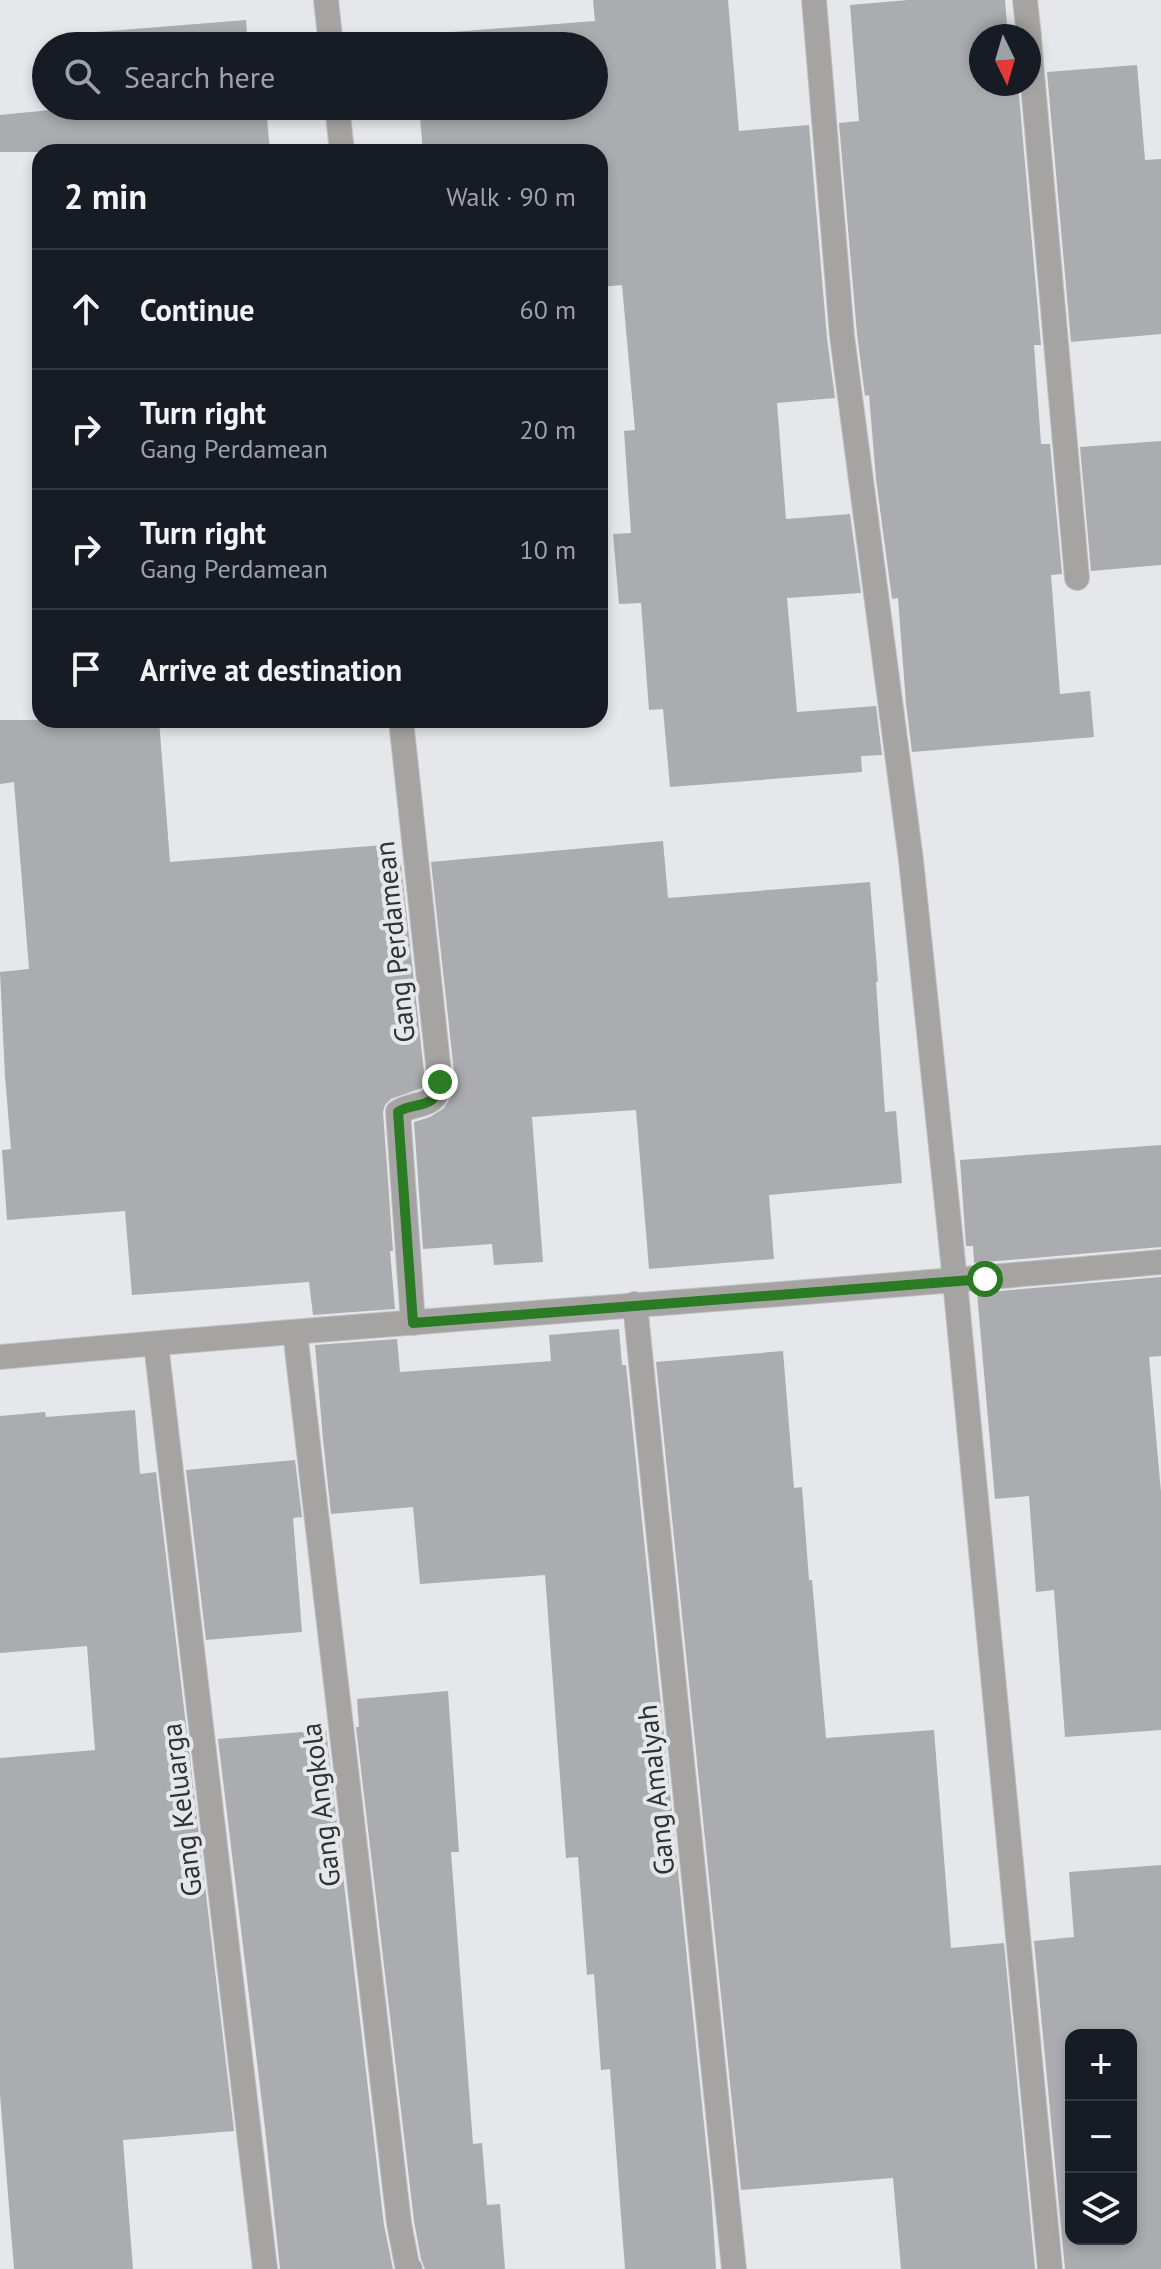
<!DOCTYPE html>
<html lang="en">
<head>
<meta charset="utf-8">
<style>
  :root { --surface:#171b24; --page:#242831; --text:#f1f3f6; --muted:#9ea1a6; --line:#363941 }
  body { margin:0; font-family:"PT Sans",sans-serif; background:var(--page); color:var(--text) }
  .controls { position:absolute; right:24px; bottom:24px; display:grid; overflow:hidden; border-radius:16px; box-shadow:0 4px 12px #0003 }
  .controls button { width:72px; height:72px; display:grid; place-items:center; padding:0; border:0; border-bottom:2px solid var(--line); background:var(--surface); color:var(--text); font:40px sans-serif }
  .compass { position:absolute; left:969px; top:24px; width:72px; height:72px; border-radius:50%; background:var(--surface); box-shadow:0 4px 12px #0003; rotate:175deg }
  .stop { position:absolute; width:24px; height:24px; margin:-18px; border:6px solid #2b7a24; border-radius:50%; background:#fff }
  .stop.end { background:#2b7a24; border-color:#fff; box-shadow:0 2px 8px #0008 }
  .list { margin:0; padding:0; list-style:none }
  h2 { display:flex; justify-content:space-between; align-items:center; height:104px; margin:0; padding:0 32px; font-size:34px }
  h2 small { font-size:26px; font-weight:400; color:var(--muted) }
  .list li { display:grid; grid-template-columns:52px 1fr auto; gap:24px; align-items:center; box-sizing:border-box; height:120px; padding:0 32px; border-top:2px solid var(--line) }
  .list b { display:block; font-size:30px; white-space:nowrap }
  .list p { margin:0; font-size:26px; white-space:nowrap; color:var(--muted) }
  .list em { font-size:26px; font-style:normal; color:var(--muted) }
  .icon { flex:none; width:44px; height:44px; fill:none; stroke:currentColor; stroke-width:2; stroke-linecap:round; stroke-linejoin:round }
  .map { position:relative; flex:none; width:1161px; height:2269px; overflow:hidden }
  .search { position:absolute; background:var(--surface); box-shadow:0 4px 12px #0003; left:32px; top:32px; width:576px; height:88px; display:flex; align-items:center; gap:20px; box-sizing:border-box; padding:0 28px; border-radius:44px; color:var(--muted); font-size:30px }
  .panel { position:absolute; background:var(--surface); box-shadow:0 4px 12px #0003; left:32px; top:144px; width:576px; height:584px; border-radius:24px }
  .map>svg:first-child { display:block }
  .building { fill:#aaacb0; fill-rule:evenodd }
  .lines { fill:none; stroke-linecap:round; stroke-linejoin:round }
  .minor-casing { stroke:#c1c3c6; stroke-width:26 }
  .minor { stroke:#a6a4a3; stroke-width:24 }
  .route { stroke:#2b7a24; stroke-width:10 }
  .labels { text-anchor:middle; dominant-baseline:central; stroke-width:8; stroke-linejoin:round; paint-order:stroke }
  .street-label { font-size:28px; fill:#303132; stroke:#e5e7eb }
</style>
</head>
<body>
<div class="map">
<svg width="1161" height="2269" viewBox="0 0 1161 2269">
  <rect width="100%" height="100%" fill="#e5e7eb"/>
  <!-- building -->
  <g class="building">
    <path d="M593,0H728L739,131L809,125L827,338L835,398L777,403L786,519L850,514L861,593L787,598L797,712L876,706L882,755L861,756L862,772L670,787L663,709L649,710L641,603L619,604L613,534L631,533L624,431L635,430L622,285L600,287V152H423L419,106H594V46H414L413,35L595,21Z"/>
    <path d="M908,0H1005L1008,36H981V84H1018L1041,345H1034L1041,444H1050L1062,574L1051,575L1060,694L1090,691L1094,737L912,752L906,704L898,598L892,599L876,479L869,395L865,396L857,334L839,123L859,121L850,5Z"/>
    <path d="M246,20L248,46H85L84,33Z"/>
    <path d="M1137,65L1145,160L1161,159V334L1071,342L1047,72Z"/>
    <path d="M90,106H266L270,152H0V115Z"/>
    <path d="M1161,441V565L1091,571L1080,447Z"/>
    <path d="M0,720H159L170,862L383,845L385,865L401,864L425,1081L422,1088L391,1099L385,1105L383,1112L393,1251H390L395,1309L313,1315L309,1282L132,1295L125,1211L7,1220L2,1150L11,1149L5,1076L0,972L29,969L14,782L0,784Z"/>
    <path d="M663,841L668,898L870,882L878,982H876L885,1112L896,1111L902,1183L769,1195L774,1259L649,1269L636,1110L532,1117L543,1262L494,1265L492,1244L423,1249L414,1122L430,1117L444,1108L452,1095L455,1081L431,862Z"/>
    <path d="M1161,1145V1247L974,1263L973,1246H966L960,1160Z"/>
    <path d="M1161,1277V1356L1149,1357L1161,1492V1730L1065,1737L1054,1590L1036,1592L1029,1496L995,1499L977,1293Z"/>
    <path d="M619,1329L622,1365H626L711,2192L716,2269H625L610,2069L601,2070L594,1974L587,1975L578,1857L566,1858L545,1575L420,1584L413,1507L331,1514L323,1439L315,1345L397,1339L400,1372L551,1361L549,1335Z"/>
    <path d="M783,1351L794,1488L802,1487L809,1580H812L826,1738L934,1730L951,1948L1004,1943L1035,2269H901L893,2178L741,2190L656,1362Z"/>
    <path d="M135,1410L140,1474L156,1472L234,2131L123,2140L133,2269H14L0,2094V1758L95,1750L87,1646L0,1653V1416L45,1412L46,1417Z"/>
    <path d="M295,1460L302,1517L293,1518L302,1632L206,1640L186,1470Z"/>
    <path d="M448,1691L459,1852H451L473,2144L482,2143L487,2205L500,2204L505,2269H425L421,2259L414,2221L356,1727H359L357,1699Z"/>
    <path d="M326,1730L384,2225L393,2269H280L265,2128L218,1739Z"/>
    <path d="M1161,1865V2269H1065L1034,1941L1074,1937L1069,1872ZM1071,2035H1131V2239H1071Z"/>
  </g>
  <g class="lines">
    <defs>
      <g id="minor">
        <path d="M326,0L331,46"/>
        <path d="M814,0L842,336L911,860L955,1281L1050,2269"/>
        <path d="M1025,0L1029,36"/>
        <path d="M1029,40L1077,578"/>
        <path d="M337,106L342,152"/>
        <path d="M401,720L440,1082C436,1110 416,1101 398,1112L413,1323"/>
        <path d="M635,1304L734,2269"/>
        <path d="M295,1332L399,2223L407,2265L410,2269"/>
        <path d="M156,1344L265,2269"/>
        <path d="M0,1357C387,1321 774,1298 1161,1262"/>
      </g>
    </defs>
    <!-- minor casing -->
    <use href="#minor" class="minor-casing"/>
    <!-- minor -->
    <use href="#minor" class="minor"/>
  </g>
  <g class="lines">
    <!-- route -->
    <path class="route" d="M440,1082C436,1111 415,1101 398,1112L413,1323L985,1279"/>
  </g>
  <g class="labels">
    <!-- street labels -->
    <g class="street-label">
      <text transform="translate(394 942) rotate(-96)">Gang Perdamean</text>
      <text transform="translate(655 1790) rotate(-96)">Gang Amalyah</text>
      <text transform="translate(320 1805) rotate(-97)">Gang Angkola</text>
      <text transform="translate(181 1810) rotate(-97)">Gang Keluarga</text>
    </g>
  </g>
</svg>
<div class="controls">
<button>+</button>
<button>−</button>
<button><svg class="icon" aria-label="layers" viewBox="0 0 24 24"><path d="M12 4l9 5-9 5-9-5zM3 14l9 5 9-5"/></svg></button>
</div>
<svg class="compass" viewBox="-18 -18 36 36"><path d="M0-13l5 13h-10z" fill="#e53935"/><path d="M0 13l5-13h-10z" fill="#9ea1a6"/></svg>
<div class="stop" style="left:985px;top:1279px"></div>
<div class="stop end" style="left:440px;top:1082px"></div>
<div class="search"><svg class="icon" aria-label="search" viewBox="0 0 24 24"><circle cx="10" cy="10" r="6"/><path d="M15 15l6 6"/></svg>Search here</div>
<section class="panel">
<h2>2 min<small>Walk · 90 m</small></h2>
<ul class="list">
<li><svg class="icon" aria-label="ahead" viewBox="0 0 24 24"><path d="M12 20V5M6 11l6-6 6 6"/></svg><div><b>Continue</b></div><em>60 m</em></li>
<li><svg class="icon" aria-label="right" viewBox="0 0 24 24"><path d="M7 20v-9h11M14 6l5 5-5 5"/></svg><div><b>Turn right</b><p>Gang Perdamean</p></div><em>20 m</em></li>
<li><svg class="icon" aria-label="right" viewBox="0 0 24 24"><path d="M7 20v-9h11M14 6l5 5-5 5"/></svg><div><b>Turn right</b><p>Gang Perdamean</p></div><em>10 m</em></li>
<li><svg class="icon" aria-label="arrive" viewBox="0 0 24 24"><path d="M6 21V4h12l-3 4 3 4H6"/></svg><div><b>Arrive at destination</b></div></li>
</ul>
</section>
</div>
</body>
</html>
